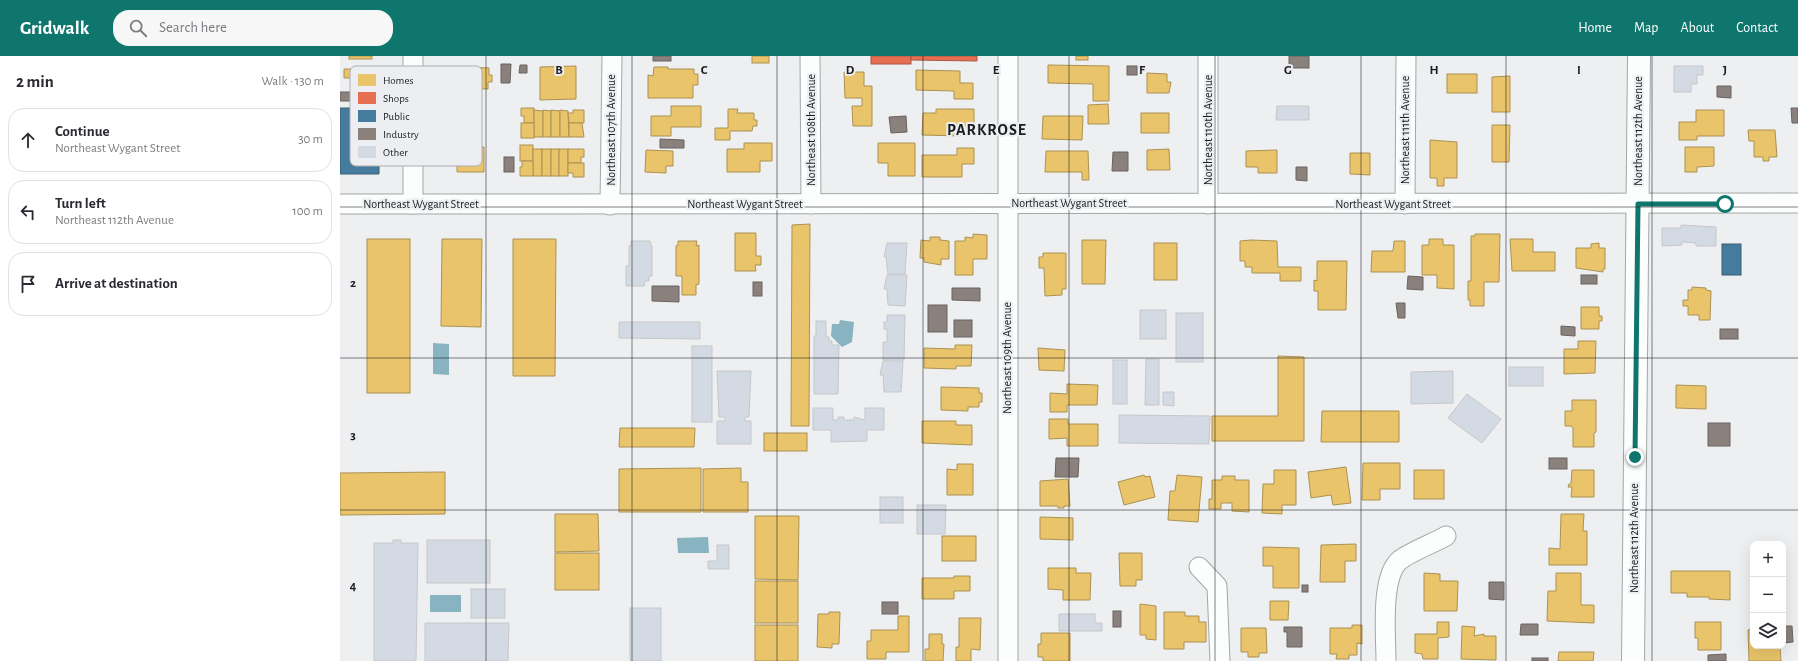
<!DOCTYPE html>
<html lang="en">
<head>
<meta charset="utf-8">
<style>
  :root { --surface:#fff; --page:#f7f7f7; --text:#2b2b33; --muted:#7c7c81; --line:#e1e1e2; --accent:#0f766e }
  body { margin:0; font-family:"Alegreya Sans",sans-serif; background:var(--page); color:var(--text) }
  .controls { position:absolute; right:12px; bottom:12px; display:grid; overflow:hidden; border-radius:8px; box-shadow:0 4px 16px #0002 }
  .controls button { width:36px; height:36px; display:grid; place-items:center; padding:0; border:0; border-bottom:1px solid var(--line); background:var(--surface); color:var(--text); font:20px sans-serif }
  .stop { position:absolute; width:12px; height:12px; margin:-9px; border:3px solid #0f766e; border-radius:50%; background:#fff }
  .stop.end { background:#0f766e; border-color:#fff; box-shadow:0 1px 4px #0008 }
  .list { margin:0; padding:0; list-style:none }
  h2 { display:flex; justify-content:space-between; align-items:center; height:52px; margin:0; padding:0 16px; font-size:17px }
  h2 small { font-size:13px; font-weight:400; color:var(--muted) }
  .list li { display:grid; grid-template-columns:26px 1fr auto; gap:12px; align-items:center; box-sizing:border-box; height:64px; margin:0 8px 8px; padding:0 8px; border:1px solid var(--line); border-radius:16px }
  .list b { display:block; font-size:15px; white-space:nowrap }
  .list p { margin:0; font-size:13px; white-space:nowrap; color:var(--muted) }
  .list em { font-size:13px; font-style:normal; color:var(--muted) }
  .icon { flex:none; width:22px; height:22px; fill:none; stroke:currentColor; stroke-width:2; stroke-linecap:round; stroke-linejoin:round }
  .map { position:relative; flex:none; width:1458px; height:605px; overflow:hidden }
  header { display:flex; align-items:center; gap:24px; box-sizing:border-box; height:56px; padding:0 20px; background:var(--accent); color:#fff }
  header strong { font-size:19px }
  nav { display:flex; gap:22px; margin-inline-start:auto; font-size:14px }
  .search { width:280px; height:36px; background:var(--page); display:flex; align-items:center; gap:10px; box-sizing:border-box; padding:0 14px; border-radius:16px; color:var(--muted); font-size:15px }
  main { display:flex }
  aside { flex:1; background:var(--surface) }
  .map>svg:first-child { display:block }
  .water { fill:#88b4c2 }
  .homes { fill:#e9c46a; stroke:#ab9253 }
  .shops { fill:#e76f51; stroke:#aa5642 }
  .public { fill:#457b9d; stroke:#385e77 }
  .industry { fill:#8a817c; stroke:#696360 }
  .building { fill:#d3dae4; stroke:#c6c7c9 }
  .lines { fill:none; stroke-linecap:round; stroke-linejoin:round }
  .minor-casing { stroke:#a4a6a7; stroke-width:21 }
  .tertiary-casing { stroke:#a4a6a7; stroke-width:24 }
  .minor { stroke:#fcfdfd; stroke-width:19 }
  .tertiary { stroke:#fcfdfd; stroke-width:22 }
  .route { stroke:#0f766e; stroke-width:5 }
  .grid { fill:none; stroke:#1b1c1e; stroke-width:1; stroke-opacity:0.55 }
  .labels { text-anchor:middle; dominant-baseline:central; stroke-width:4; stroke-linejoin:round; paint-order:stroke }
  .street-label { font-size:12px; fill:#1b1c1e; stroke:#eceef2 }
  .district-label { font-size:16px; font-weight:bold; letter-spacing:1px; fill:#1b1c1e; stroke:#eceef2 }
  .key { fill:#eceef2; stroke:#adafb2; stroke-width:1 }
  .key-label { font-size:11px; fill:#1b1c1e }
  .grid-label { font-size:13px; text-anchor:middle; font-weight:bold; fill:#1b1c1e; stroke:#eceef2; stroke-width:4; stroke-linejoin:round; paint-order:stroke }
</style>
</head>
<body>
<header>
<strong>Gridwalk</strong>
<div class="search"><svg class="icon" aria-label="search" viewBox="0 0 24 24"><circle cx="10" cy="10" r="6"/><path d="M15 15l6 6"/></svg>Search here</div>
<nav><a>Home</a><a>Map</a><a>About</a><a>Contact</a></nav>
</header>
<main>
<aside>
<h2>2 min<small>Walk · 130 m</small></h2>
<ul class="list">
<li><svg class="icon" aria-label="ahead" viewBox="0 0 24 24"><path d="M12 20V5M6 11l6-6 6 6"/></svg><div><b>Continue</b><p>Northeast Wygant Street</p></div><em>30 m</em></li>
<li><svg class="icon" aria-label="left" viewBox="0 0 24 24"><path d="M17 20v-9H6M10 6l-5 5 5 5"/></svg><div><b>Turn left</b><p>Northeast 112th Avenue</p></div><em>100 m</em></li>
<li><svg class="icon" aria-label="arrive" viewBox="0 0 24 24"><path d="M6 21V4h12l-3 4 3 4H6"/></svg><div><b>Arrive at destination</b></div></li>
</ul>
</aside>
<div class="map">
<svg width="1458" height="605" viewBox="0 0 1458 605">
  <rect width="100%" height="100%" fill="#edeff1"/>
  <!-- water -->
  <g class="water">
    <path d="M500,264L514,266L512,286L502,291L491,280L492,268H499Z"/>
    <path d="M93,287L109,288V319L93,318Z"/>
    <path d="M368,481L369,497H338L337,482Z"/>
    <rect x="90" y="539" width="31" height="17"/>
  </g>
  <!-- homes -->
  <g class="homes">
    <rect x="9" y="0" width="23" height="3"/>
    <rect x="412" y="0" width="17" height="7"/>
    <rect x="736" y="0" width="12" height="4"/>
    <path d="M708,9L769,10V45H753V28L708,27Z"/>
    <path d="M236,10V43L200,44V11Z"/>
    <path d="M122,11L149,12V19H152V26H148V33L114,32V23H118V19L122,20Z"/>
    <path d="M314,11H328V13H354V18H358V29H353V42H308V19L313,20Z"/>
    <path d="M4,13H41V37H33V32H12V22H4Z"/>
    <path d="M576,14L620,15V27H633V43H614V35L576,34Z"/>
    <path d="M504,16H524V30H532V70H513L512,50H522V42H505Z"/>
    <path d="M807,17L827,18V26H831L829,37H807Z"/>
    <rect x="1107" y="18" width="30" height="19"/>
    <path d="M1170,20V56H1152V21Z"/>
    <path d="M768,48L769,68H748V49Z"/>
    <path d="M331,50H361V71H331V80H311V60H331Z"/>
    <path d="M181,52H194V67H184V60H181Z"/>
    <path d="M388,53H398L397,57H414V64H417V70H413L412,75H390V84H375V72H388Z"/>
    <path d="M596,53H634V70H620V80L582,79L583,57H596Z"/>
    <path d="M194,54L203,55V81H194Z"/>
    <path d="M203,54L211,55V81H203Z"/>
    <path d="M211,54L220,55V81H211Z"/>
    <path d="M220,54L228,55L229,81H220Z"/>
    <path d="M233,54H244V67H229L228,57H233Z"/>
    <path d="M1356,54H1384V80H1357V84H1339V66H1356Z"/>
    <rect x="801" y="57" width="28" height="20"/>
    <path d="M703,60H743L742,84L702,83Z"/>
    <rect x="181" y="67" width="13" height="15"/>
    <path d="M229,67H242L244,81H229Z"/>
    <path d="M1152,69H1170L1169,106H1152Z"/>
    <path d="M1408,74H1435L1437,101H1429V105H1423V101H1414V85H1409Z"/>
    <path d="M1090,84L1117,86V122H1104V130H1097V122H1090Z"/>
    <path d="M404,87H432V105H420V116H387V93H404Z"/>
    <path d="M538,87H575V120H548V107H538Z"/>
    <rect x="180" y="89" width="13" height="16"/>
    <path d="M117,91H144V116H117V109H111L112,97H117Z"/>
    <path d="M1345,91H1374V110L1357,111V116H1345Z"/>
    <path d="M617,92H634V108H622V121H582V99H617Z"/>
    <rect x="193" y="93" width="9" height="27"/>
    <rect x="202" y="93" width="9" height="27"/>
    <rect x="211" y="93" width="8" height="27"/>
    <rect x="219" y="93" width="9" height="27"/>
    <path d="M228,93H244V101H241V107H228Z"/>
    <path d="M829,93L830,114H807V94Z"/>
    <path d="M306,94L333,95V110H326V117L305,116Z"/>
    <path d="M937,94V117H918V111H906V95Z"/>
    <path d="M706,95H748L749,124H742V116H705Z"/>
    <path d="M1010,97H1030V119L1010,118Z"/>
    <path d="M182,105H193V120H180V111H182Z"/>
    <path d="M228,107H244V121H233V117H228Z"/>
    <path d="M470,168L469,370H451L452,169Z"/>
    <path d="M395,177H416V200H421V209H415L416,215H395Z"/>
    <path d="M633,178L647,179V203H633V219H615V185H625V181L633,182Z"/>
    <path d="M1135,178H1160L1159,226H1144V250H1130V244H1128V225H1131V180H1135Z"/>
    <path d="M590,181H600V184L609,185V203H601V209L584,206V202H580L581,184L590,185Z"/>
    <rect x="27" y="183" width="43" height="154"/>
    <path d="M102,183H142L141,271L101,270Z"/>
    <path d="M173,183H216L215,320H173Z"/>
    <path d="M1089,183H1103V189H1114V233L1097,232V219H1082V189H1089Z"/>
    <path d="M1170,183H1193V196H1215V215H1172Z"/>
    <path d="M742,184H766L765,228H742Z"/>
    <path d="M911,184L937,185L938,211H961V225H940V217H912V211H905V205H900V185Z"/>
    <path d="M338,185H357L356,190L359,189V228L356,229V239H342V220H336V190L338,189Z"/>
    <path d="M1054,185H1065V216H1031L1032,195H1053Z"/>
    <rect x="814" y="187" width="23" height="37"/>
    <path d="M1259,187V192H1265V213H1263V216L1236,212V192H1251V188Z"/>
    <path d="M703,197H726V233H722V239L705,240L704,212H699V201H703Z"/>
    <path d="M977,205H1007L1006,254H978V235H974V224L977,225Z"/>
    <path d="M1352,231L1366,232V234L1371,235L1370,264H1359V259H1348V250H1343V244H1348V234H1352Z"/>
    <path d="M1241,251H1259V260H1262V265H1259V273H1241Z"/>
    <path d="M1238,285H1256L1255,317L1224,318V293H1238Z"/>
    <path d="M615,289H632L631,310H616V313L584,312V292L615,293Z"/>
    <path d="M698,292L725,294L724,315L699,314Z"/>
    <path d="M938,300L964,301V385H872V360H938Z"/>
    <path d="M727,328L758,329L757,349H727V356H710V337L727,338Z"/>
    <path d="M1336,329L1366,330V353L1336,352Z"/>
    <path d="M601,331L639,332V337H642V346H639V351H628V355L601,354Z"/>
    <path d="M1232,344H1256V376L1254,377V391H1233V372L1231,370H1225V355H1232Z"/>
    <path d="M982,355H1059V386H981Z"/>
    <path d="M709,363H728V368H758V390H727V382L709,383Z"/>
    <path d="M582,365H616V369H632V389L582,387Z"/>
    <path d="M280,372H355L354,391H279Z"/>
    <rect x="424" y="377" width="43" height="18"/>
    <path d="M1023,407H1060V433H1040V444H1022Z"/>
    <path d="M617,408H633V439H607V413L617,414Z"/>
    <path d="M1006,411L1011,447L993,449L991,439L971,442L968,416Z"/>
    <path d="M361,412V456H279V413Z"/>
    <path d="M401,412V426H408V456H363V413Z"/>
    <path d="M934,414H956V449H942V458L922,457L923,428H934Z"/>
    <rect x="1074" y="414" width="30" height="29"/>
    <path d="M1232,414H1254V441H1231L1232,431H1228L1229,428H1231Z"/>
    <path d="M105,416V458L0,459V417Z"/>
    <path d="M804,419L805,421L810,420L815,441L784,449L778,426Z"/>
    <path d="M837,419L862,421L858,466L828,464L830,435H835Z"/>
    <path d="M882,420H895V424H909V456L892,455V447H881V453H869V443H872V424H882Z"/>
    <path d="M728,423L730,450H724V452H718V450H700V425Z"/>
    <path d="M215,458H258L259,495L215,496Z"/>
    <path d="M1221,458H1244L1243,475H1247V509H1209V492L1220,493Z"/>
    <path d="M415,460H459L458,524L415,523Z"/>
    <path d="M700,461L733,462V484L700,483Z"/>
    <rect x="602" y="480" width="34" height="25"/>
    <path d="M1016,488V505H1005V526H980L981,489Z"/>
    <path d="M923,491L959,492V532H933V510H923Z"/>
    <rect x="215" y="497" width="44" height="37"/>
    <path d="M779,497H802V524H796V530H780Z"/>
    <path d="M708,512H736V517H751L750,544H723V534L708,533Z"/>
    <path d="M1331,515H1390V544L1369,543V541H1347V537H1331Z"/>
    <path d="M1084,517L1100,518V525H1118L1117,555H1084Z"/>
    <path d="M1216,517H1241V549H1254V567L1207,565L1208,535H1216Z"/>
    <path d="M614,520H630V535H614V543H582V522H614Z"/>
    <rect x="415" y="525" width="43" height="42"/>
    <path d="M930,545H949L948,564H930Z"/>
    <path d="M800,548L816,550V584L806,583V579H800Z"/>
    <path d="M489,556H500L499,588H492V592L477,591L478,558H489Z"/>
    <path d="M824,556H845V560H859V566H866V586H844V593H824Z"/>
    <path d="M558,560H569V596H546V603H527V585H531V574H558Z"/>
    <path d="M619,562H641L640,594L631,593V605H616V591H619Z"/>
    <path d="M1097,566H1109V581L1098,582V603H1083L1082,598L1075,597V578H1097Z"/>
    <path d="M1355,566H1381V594H1358V582H1355Z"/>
    <rect x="415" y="569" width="43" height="36"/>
    <path d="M1012,569H1022V588L1017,587V599H1009V603H996L997,598H990V572H1012Z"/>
    <path d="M1122,570L1135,571L1134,580L1144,578V580H1156V604L1121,603Z"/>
    <path d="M901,572H926L927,597H919V601H908V596H901Z"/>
    <path d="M1413,573V590H1440L1441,605H1409L1408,574Z"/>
    <path d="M701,577H730V605H703V601H698V588H701Z"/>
    <path d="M589,578H602V588H604L603,605H585V593H589Z"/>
    <path d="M1219,596H1254L1253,605H1218Z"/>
  </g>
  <!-- shops -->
  <g class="shops">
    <rect x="531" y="0" width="40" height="8"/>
    <path d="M571,0H637V5L571,4Z"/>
  </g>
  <!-- public -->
  <g class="public">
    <path d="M19,50L25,53L26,63H39V118H0V52H14Z"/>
    <rect x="1382" y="188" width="19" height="31"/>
  </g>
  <!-- industry -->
  <g class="industry">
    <rect x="313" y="0" width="18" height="5"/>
    <rect x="949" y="0" width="20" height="12"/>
    <path d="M161,8H171L170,27H161Z"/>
    <path d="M180,9H187V17H179Z"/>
    <rect x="787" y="10" width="10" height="9"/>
    <path d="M1377,30H1391V42L1377,41Z"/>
    <rect x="0" y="36" width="12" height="9"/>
    <path d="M1451,52H1458V67H1452Z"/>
    <path d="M566,60L567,76L551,77L549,61Z"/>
    <path d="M320,83L344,84V92H320Z"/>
    <path d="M773,96H788V115H772Z"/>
    <rect x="164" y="101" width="10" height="15"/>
    <path d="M956,111H967V125L956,124Z"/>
    <rect x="1241" y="219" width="16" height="9"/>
    <path d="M1068,220L1083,221V234L1067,233Z"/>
    <rect x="413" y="226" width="9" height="14"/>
    <path d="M312,230H339V246L312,245Z"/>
    <path d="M612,232H640V245L612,244Z"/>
    <path d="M1056,247H1065V262H1058Z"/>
    <rect x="588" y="249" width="19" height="27"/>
    <rect x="614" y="264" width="18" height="17"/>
    <path d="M1221,270L1235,271V280L1221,279Z"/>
    <rect x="1380" y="273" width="18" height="10"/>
    <rect x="1368" y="367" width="22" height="23"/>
    <path d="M716,402H739L738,421H715Z"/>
    <rect x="1209" y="402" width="18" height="11"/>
    <path d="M1149,526H1164V544L1149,543Z"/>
    <rect x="962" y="529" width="6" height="7"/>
    <rect x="542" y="546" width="16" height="12"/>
    <rect x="773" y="555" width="8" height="16"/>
    <path d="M1181,568H1198V579H1180Z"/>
    <path d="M1443,570H1452L1453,586L1443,587Z"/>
    <path d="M944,571H962V591H947V576H944Z"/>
    <path d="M1386,598V605H1368V599Z"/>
    <rect x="1192" y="602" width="16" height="3"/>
  </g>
  <!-- building -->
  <g class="building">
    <path d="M1334,10H1363V19H1357V28H1351V36H1334Z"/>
    <path d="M937,50H969V64H936Z"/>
    <path d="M1341,169L1376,171V190H1356V187L1342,186V189L1322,190V172H1341Z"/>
    <path d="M291,185H310L311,189L312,190V220H309V225H305L304,230H286V210H289V190H291Z"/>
    <path d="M547,187H567L565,218H548L546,201H544Z"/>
    <path d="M547,219H567L565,250L548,249L547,233H544Z"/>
    <rect x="800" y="254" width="26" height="29"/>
    <rect x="836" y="257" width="27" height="49"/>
    <path d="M547,259H565L564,304H543V286H547V273H544V266H547Z"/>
    <path d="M476,265H486V281H489V285H492V289H499L498,338H474V280H476Z"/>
    <path d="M279,266H360V283L279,282Z"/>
    <rect x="352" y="290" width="20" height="76"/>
    <path d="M806,303H819V349H805Z"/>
    <rect x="773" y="304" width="14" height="44"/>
    <path d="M543,305H563L561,336H544L543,319H540Z"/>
    <rect x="1169" y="311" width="34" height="19"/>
    <path d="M377,315H411L409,361H405V365H411V388H377V365H385V361H379Z"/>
    <path d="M1113,315V347L1071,348V316Z"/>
    <path d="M823,336H834V350L823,349Z"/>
    <path d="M1127,338L1161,363L1142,387L1108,362Z"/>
    <path d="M473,352H493V364H498V361H504V364H514V361L525,364V352H544V374H527V385L491,386V374H473Z"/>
    <path d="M779,359L870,360L869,388L779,387Z"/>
    <rect x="540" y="441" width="23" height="26"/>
    <path d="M577,449H606L605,478H577Z"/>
    <path d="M53,484H61V487H78L76,605H34V487H53Z"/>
    <rect x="87" y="484" width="63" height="43"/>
    <path d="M377,489H389V513H368V505H377Z"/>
    <rect x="131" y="533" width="34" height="29"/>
    <rect x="290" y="552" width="31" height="53"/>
    <path d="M719,558H755V567H762V575H719Z"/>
    <path d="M85,567H169L168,605H85Z"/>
  </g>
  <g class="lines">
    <defs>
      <g id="minor">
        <path d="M470,0L471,148"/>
        <path d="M668,0V605"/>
        <path d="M0,148L1458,147"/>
        <path d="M73,148V0"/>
        <path d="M868,148V0"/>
        <path d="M1065,148L1066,0"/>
        <path d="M270,149L272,0"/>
        <path d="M859,511L877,530L880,605"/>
        <path d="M1046,605C1046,581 1040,520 1060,504C1070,496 1094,487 1106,480"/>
      </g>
      <path id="tertiary" d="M1293,605L1299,0"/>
    </defs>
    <!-- minor casing -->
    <use href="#minor" class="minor-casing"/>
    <!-- tertiary casing -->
    <use href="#tertiary" class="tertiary-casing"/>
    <!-- minor -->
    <use href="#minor" class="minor"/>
    <!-- tertiary -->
    <use href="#tertiary" class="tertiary"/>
  </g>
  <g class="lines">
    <!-- route -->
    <path class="route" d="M1295,401L1298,148H1385"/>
  </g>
  <!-- grid -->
  <path class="grid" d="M146,0V605M292,0V605M437,0V605M583,0V605M729,0V605M875,0V605M1021,0V605M1166,0V605M1312,0V605M0,151H1458M0,302H1458M0,454H1458"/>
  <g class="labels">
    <!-- street labels -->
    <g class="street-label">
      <text transform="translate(271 74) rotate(-90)">Northeast 107th Avenue</text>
      <text transform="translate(471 74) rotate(-90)">Northeast 108th Avenue</text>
      <text transform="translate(868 74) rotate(-90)">Northeast 110th Avenue</text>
      <text transform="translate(1065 74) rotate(-90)">Northeast 111th Avenue</text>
      <text transform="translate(1298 75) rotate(-90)">Northeast 112th Avenue</text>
      <text x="729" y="147">Northeast Wygant Street</text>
      <text x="81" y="148">Northeast Wygant Street</text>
      <text x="405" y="148">Northeast Wygant Street</text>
      <text x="1053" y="148">Northeast Wygant Street</text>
      <text transform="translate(667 302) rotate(-90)">Northeast 109th Avenue</text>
      <text transform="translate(1294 482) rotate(-90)">Northeast 112th Avenue</text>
    </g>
    <!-- district labels -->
    <g class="district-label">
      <text x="647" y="74">PARKROSE</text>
    </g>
  </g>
  <!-- legend -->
  <rect x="10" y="10" width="132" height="100" rx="6" class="key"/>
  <rect x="18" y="18" width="18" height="12" fill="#e9c46a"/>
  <rect x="18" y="36" width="18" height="12" fill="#e76f51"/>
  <rect x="18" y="54" width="18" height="12" fill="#457b9d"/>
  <rect x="18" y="72" width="18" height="12" fill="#8a817c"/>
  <rect x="18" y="90" width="18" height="12" fill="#d3dae4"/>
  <g class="key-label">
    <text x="43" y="28">Homes</text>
    <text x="43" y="46">Shops</text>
    <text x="43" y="64">Public</text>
    <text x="43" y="82">Industry</text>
    <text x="43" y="100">Other</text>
  </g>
  <g class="grid-label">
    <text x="219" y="18">B</text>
    <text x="364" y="18">C</text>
    <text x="510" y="18">D</text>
    <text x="656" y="18">E</text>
    <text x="802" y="18">F</text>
    <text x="948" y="18">G</text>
    <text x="1094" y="18">H</text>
    <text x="1239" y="18">I</text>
    <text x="1385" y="18">J</text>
    <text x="13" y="231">2</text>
    <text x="13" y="383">3</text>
    <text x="13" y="534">4</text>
  </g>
</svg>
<div class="controls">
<button>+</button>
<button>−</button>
<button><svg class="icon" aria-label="layers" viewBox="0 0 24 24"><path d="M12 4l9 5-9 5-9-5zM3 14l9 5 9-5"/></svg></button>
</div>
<div class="stop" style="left:1385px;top:148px"></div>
<div class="stop end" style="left:1295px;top:401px"></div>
</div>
</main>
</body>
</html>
